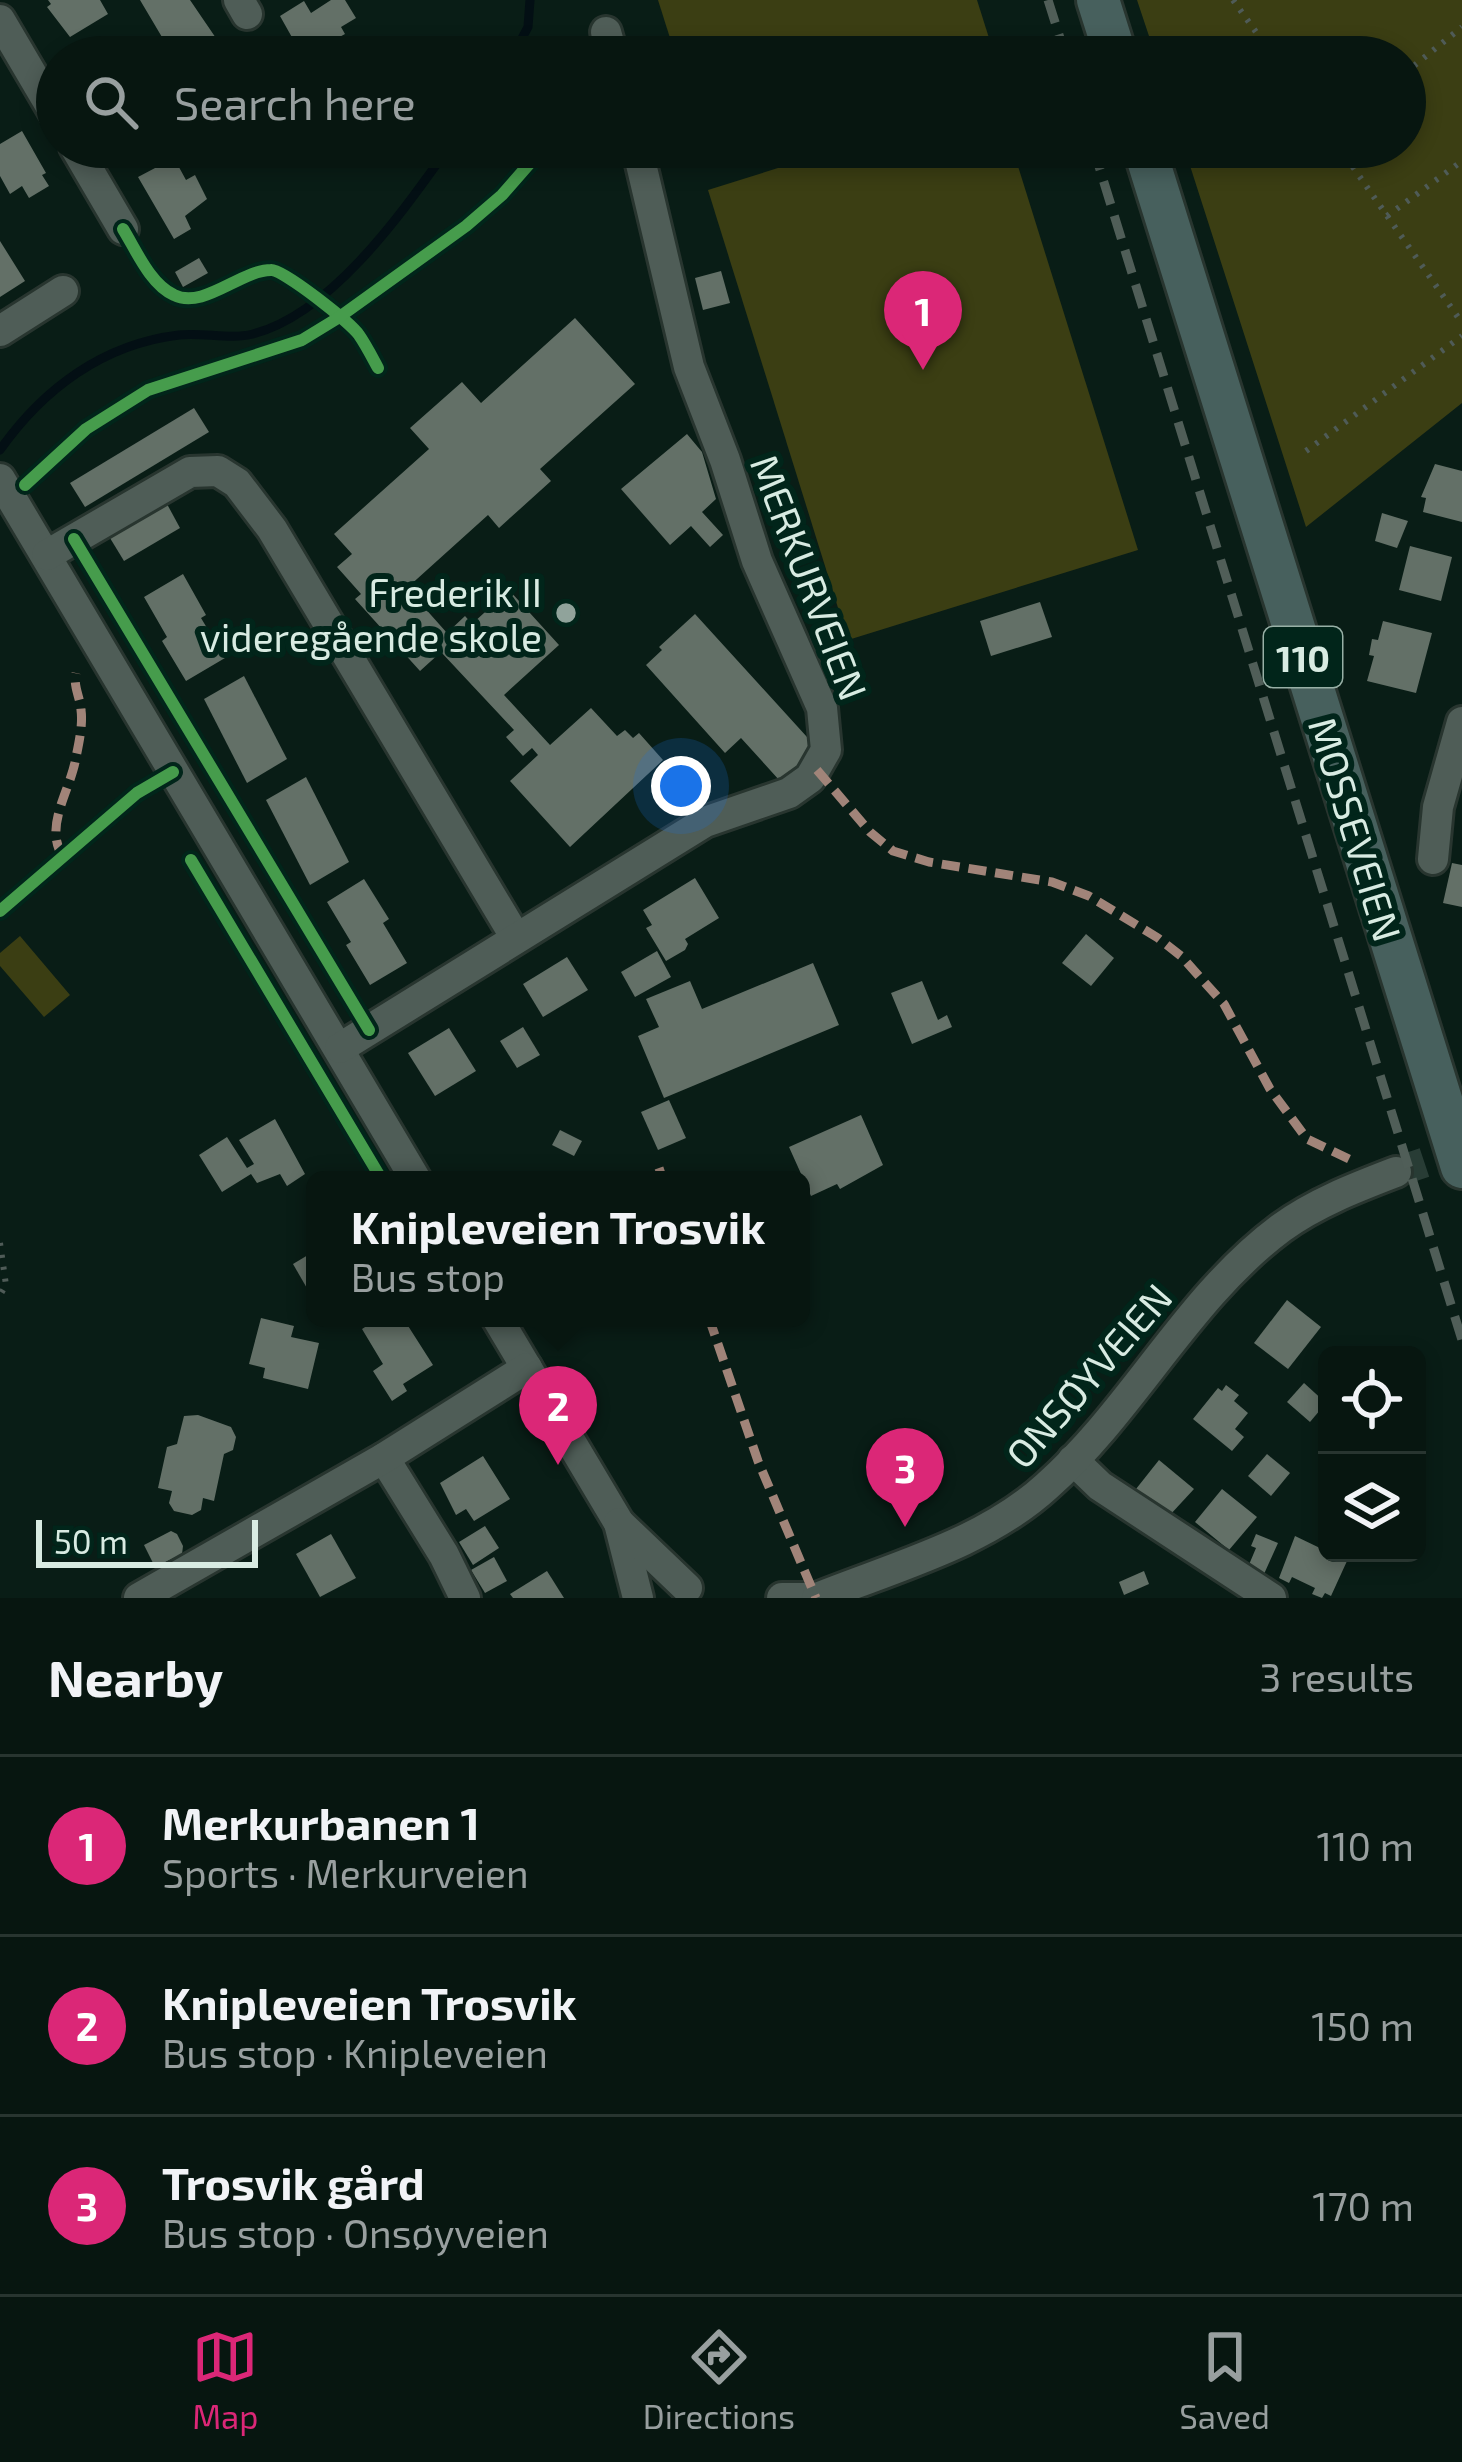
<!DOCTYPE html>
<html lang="en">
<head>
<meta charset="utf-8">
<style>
  :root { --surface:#071610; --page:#15231e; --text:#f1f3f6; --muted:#989f9f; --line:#283530; --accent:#db2777 }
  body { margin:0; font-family:"Exo 2",sans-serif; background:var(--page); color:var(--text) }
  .controls { position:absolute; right:36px; bottom:36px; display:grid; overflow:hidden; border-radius:18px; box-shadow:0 6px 18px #0003 }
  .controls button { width:108px; height:108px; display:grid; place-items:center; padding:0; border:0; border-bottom:3px solid var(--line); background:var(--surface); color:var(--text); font:60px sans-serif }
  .scale { position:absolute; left:36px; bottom:30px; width:222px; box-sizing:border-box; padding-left:12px; border:6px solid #d8ebe2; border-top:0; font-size:33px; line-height:42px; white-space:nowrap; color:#d8ebe2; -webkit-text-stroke:9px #01251a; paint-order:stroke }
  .you { position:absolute; left:681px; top:786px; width:42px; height:42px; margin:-30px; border:9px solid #fff; border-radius:50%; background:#1a73e8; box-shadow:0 0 0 18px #1a73e833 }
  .badge { display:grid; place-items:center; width:78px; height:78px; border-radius:50%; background:var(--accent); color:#fff; font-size:39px; font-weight:700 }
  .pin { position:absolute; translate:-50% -99px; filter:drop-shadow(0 3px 6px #0008) }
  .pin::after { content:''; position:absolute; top:63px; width:42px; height:36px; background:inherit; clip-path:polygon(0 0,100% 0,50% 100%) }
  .popup { position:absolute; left:306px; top:1171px; width:504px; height:156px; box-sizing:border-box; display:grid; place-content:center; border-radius:18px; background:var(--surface); filter:drop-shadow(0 3px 9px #0005); font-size:39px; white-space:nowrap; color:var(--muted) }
  .popup b { font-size:45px; color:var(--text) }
  .popup::after { content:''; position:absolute; left:50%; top:100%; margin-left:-24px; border:24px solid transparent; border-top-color:var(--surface) }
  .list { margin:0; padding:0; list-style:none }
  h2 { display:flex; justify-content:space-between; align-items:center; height:156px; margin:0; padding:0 48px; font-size:51px }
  h2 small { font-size:39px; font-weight:400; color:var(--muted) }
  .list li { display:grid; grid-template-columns:78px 1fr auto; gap:36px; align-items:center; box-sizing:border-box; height:180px; padding:0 48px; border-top:3px solid var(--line) }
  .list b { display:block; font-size:45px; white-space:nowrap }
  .list p { margin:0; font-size:39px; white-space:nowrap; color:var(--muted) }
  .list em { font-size:39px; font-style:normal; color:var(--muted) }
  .icon { flex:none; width:66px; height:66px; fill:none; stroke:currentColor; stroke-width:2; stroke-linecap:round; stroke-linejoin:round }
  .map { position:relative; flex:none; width:1462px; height:1598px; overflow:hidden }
  .search { position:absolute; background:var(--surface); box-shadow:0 6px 18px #0003; left:36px; right:36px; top:36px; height:132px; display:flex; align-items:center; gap:30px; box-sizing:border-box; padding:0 42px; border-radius:66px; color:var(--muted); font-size:45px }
  .sheet { height:696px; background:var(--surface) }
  nav { display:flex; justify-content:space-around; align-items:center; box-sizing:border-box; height:168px; border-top:3px solid var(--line); background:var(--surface); font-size:33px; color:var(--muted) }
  nav a { display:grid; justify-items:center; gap:6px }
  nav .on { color:var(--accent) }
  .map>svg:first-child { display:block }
  .green { fill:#3b3e13 }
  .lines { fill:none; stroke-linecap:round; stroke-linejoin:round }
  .stream { stroke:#030f14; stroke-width:9 }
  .building { fill:#637067 }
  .minor-tunnel { stroke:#283c35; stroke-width:30; stroke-dasharray:30 15; stroke-linecap:butt }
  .minor-casing { stroke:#28352f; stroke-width:36 }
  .highway-casing { stroke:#28352f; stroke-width:48 }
  .path { stroke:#4f5b57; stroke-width:6; stroke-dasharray:3 9; stroke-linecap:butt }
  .minor { stroke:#4f5d57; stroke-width:30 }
  .highway { stroke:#47605d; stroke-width:42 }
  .rail { stroke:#505e58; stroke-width:9; stroke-dasharray:24 12; stroke-linecap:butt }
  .quiet { stroke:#a18479; stroke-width:9; stroke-dasharray:18 9; stroke-linecap:butt }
  .cycleway-casing { stroke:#01251a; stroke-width:20 }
  .cycleway { stroke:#469c4c; stroke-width:12 }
  .poi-dot { fill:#90a39b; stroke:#01251a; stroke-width:4.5 }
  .labels { text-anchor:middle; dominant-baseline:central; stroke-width:12; stroke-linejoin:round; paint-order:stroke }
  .shield { fill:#01251a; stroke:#98b0a6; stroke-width:3 }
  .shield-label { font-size:36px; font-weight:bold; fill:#d8ebe2 }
  .street-label { font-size:39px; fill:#d8ebe2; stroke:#01251a }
  .poi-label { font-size:39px; fill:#d8ebe2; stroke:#01251a; text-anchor:end }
</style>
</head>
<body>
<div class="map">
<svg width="1462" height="1598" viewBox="0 0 1462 1598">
  <rect width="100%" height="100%" fill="#091d16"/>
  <!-- green -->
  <g class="green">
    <path d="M658,0H977L995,57H676Z"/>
    <path d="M1137,0H1462V403L1306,527L1184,147H1405V57H1156Z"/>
    <path d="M845,147H1012L1138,550L848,640L708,190Z"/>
    <path d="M20,936L70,995L44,1017L0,966V953Z"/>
  </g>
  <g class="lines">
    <!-- stream -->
    <g class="stream">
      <path d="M512,57L528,27L530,0"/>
      <path d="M0,450C43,389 103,344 179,335C203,332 230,340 253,334C333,313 403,211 449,147"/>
    </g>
  </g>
  <!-- building -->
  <g class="building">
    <path d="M48,0H100L108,14L70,37L47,7L51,4Z"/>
    <path d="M140,0H190L220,44L197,57H180L177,51L172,54Z"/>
    <path d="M331,0H345L356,18L341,27L345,34L303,57L280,16L304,1L311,13Z"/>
    <path d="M22,131L46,173L42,175L49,186L29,198L22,186L10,194L0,176V144Z"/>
    <path d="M96,147H134L136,150L107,167Z"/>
    <path d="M299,147H334L338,153L311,168Z"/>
    <path d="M174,158L186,180L195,175L207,199L185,216L191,229L174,239L138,177Z"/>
    <path d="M0,241L25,281L0,297Z"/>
    <path d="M199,258L208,273L183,287L175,272Z"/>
    <path d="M721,271L730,303L703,310L695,278Z"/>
    <path d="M575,318L635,384L540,469L551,481L499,528L488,515L407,588L447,633L465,616L472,624L509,590L559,645L504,695L550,745L591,708L617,736L625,730L633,738L639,733L663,760L570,847L510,781L538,755L532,748L523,756L506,737L514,730L441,652L420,671L355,599L361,594L337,567L352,554L334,534L429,449L410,428L462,382L481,403Z"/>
    <path d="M194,408L209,432L85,507L70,483Z"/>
    <path d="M687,434L702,452L716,499L702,512L723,535L710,547L691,526L670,545L621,489Z"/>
    <path d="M1435,464L1462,471V522L1423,512L1426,498L1421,497Z"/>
    <path d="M167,504L180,528L124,561L110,538Z"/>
    <path d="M1382,513L1408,521L1397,548L1375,541Z"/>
    <path d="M1410,546L1452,557L1441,601L1399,590Z"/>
    <path d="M183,574L206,615L201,618L225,658L186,681L162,641L167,637L144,597Z"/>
    <path d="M1040,602L1052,637L991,656L980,621Z"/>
    <path d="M695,614L817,748L780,781L741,738L725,753L646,665L662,650L659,647Z"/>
    <path d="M1383,621L1432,633L1416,693L1367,681L1374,656L1369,655L1372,639L1378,640Z"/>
    <path d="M244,676L287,759L247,783L204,699Z"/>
    <path d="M306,777L349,862L310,885L266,800Z"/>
    <path d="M1452,863L1462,865V907L1443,903Z"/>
    <path d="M695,878L719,918L685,939L688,944L685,950L666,961L646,928L652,925L643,910Z"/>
    <path d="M364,879L389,919L383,923L407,963L370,985L346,945L351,942L327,902Z"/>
    <path d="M1086,934L1114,958L1091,986L1062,963Z"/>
    <path d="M657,951L671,977L635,997L621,972Z"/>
    <path d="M567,957L588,990L543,1017L523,984Z"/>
    <path d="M813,963L839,1025L664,1098L638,1036L659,1027L646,999L690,981L702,1009Z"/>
    <path d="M922,981L938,1020L947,1015L952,1027L912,1044L891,993Z"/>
    <path d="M523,1027L540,1055L517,1068L500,1041Z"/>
    <path d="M449,1028L476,1071L435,1096L408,1053Z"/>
    <path d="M669,1100L686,1138L658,1150L641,1112Z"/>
    <path d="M861,1115L883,1165L840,1189L837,1184L811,1196L789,1147Z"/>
    <path d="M275,1119L305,1174L287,1186L280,1174L257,1183L251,1174L222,1192L199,1155L227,1137L247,1168L254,1164L239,1140Z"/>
    <path d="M560,1130L582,1141L574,1156L552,1145Z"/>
    <path d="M308,1255L315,1267V1285L308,1290L293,1264Z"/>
    <path d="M1287,1300L1321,1327L1288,1369L1254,1343Z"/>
    <path d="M261,1318L294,1326L291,1337L319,1343L308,1389L263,1378L265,1368L249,1364Z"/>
    <path d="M379,1318H403L433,1365L403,1384L407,1391L392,1401L373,1371L383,1364L362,1329Z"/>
    <path d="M1304,1383L1326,1403L1310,1422L1287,1402Z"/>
    <path d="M1226,1385L1239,1395L1234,1401L1248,1413L1235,1429L1244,1437L1232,1451L1193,1419L1218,1388L1222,1391Z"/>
    <path d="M198,1415L231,1427L236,1437L233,1450L224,1454L214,1501L203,1498L201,1510L192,1515L174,1511L169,1503L172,1491L158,1488L167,1447L177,1444L184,1416Z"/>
    <path d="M1267,1454L1290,1473L1271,1496L1248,1476Z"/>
    <path d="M483,1456L510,1499L474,1521L466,1509L456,1515L440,1483Z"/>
    <path d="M1159,1460L1194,1489L1169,1516L1136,1489Z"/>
    <path d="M1222,1489L1257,1517L1229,1550L1195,1522Z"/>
    <path d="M485,1526L499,1548L473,1565L459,1542Z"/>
    <path d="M171,1531L177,1534L183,1546L182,1554L155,1567L144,1545Z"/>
    <path d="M331,1534L356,1578L320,1597L296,1554Z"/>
    <path d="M1256,1534L1278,1543L1264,1574L1248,1567L1256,1548L1251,1546Z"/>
    <path d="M1295,1536L1347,1561L1331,1596L1325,1593L1322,1598L1312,1594L1315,1588L1292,1577L1289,1583L1279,1578Z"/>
    <path d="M494,1557L507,1581L485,1593L471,1570Z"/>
    <path d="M547,1571L564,1598H513L510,1594Z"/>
    <path d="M1144,1571L1149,1584L1124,1595L1119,1582Z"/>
  </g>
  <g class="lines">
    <!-- minor-tunnel -->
    <path class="minor-tunnel" d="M1396,1172L1462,1150"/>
    <defs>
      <g id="minor">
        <path d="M239,0L247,14"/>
        <path d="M0,20L57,117"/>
        <path d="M606,32L613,57"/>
        <path d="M75,147L123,229"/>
        <path d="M0,331L63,291"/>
        <path d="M0,479L416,1180"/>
        <path d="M47,555L190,472L218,471L237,483L272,529L516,938"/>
        <path d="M1433,859L1438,807L1462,722"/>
        <path d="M340,1048L705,822L789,793L810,778L826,750L822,708L757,561L725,460L689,367L637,147"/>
        <path d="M497,1318L619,1523L638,1598"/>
        <path d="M384,1458L444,1555L465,1598"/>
        <path d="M1073,1460L1100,1486L1271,1598"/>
        <path d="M619,1523L687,1588"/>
        <path d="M139,1598L384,1458L527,1368"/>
        <path d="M782,1598H811"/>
        <path d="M817,1598C894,1567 985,1543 1047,1486C1134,1409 1187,1298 1281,1228C1315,1203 1357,1187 1396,1172"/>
      </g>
      <g id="highway">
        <path d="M1098,0L1116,57"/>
        <path d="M1144,147L1462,1167"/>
      </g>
    </defs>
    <!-- minor casing -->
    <use href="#minor" class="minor-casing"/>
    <!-- highway casing -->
    <use href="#highway" class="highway-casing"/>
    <!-- path -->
    <g class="path">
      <path d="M1233,0L1274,57"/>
      <path d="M1405,73L1462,27"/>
      <path d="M1339,147L1462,323"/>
      <path d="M1387,216L1462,161"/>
      <path d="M1306,451L1462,336"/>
      <path d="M0,1243L6,1285L0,1295"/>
    </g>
    <!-- minor -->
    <use href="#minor" class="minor"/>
    <!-- highway -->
    <use href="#highway" class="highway"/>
    <!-- rail -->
    <g class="rail">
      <path d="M1048,0L1066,57"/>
      <path d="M1093,147L1462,1340"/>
    </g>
    <!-- quiet -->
    <g class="quiet">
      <path d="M817,770L870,832L893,851L929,862L1052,882L1089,896L1158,938L1181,956L1224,1004L1270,1089L1307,1139L1349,1159"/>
      <path d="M63,857C43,826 71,790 76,757C79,743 83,724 81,710C80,696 73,687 76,673"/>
      <path d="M659,1168L663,1180"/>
      <path d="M709,1318L758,1461L816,1598"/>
    </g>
    <defs>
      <g id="cycleway">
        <path d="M123,229C136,250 150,284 174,295C203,310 241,270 271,270C283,269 351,323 359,335C366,345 372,357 378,368"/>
        <path d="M25,485L86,429L148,390L302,340L338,318L466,226L502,195L544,147"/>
        <path d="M74,539L369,1030"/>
        <path d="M191,860L382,1180"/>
        <path d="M0,911L137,793L173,772"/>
      </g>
    </defs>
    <!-- cycleway casing -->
    <use href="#cycleway" class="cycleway-casing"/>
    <!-- cycleway -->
    <use href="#cycleway" class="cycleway"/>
  </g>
  <!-- markers -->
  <circle class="poi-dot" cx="566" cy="613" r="12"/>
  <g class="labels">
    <!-- shield labels -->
    <rect class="shield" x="1264" y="627" width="78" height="60" rx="9"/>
    <g class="shield-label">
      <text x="1303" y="657">110</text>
    </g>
    <!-- street labels -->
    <g class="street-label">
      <text transform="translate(810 577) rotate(69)">MERKURVEIEN</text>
      <text transform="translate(1356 829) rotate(73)">MOSSEVEIEN</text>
      <text transform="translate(1088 1375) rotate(-49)">ONSØYVEIEN</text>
    </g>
    <!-- poi labels -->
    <g class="poi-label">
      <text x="542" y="591">Frederik II<tspan x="542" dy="45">videregående skole</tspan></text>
    </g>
  </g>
</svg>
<div class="controls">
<button><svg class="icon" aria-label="locate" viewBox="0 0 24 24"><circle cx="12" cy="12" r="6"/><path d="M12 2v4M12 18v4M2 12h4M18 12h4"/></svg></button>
<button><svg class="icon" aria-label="layers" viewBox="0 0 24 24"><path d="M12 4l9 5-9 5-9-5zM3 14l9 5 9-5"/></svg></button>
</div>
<div class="scale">50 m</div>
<div class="you"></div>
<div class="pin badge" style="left:923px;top:370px">1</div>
<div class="pin badge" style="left:558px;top:1465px">2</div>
<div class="popup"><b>Knipleveien Trosvik</b>Bus stop</div>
<div class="pin badge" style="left:905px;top:1527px">3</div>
<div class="search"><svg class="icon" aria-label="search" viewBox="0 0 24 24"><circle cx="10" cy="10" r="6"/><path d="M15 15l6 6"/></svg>Search here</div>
</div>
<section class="sheet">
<h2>Nearby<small>3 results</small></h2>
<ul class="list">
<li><span class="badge">1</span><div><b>Merkurbanen 1</b><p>Sports · Merkurveien</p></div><em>110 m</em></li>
<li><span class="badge">2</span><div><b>Knipleveien Trosvik</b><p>Bus stop · Knipleveien</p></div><em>150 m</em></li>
<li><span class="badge">3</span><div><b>Trosvik gård</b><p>Bus stop · Onsøyveien</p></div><em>170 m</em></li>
</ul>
</section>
<nav>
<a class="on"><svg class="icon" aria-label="map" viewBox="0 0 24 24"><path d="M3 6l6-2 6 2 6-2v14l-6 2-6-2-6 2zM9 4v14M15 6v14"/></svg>Map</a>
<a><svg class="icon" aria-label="directions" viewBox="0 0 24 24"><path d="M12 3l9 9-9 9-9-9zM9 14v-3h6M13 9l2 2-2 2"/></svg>Directions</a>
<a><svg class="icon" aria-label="saved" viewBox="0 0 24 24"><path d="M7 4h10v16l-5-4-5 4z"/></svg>Saved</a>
</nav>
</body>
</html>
